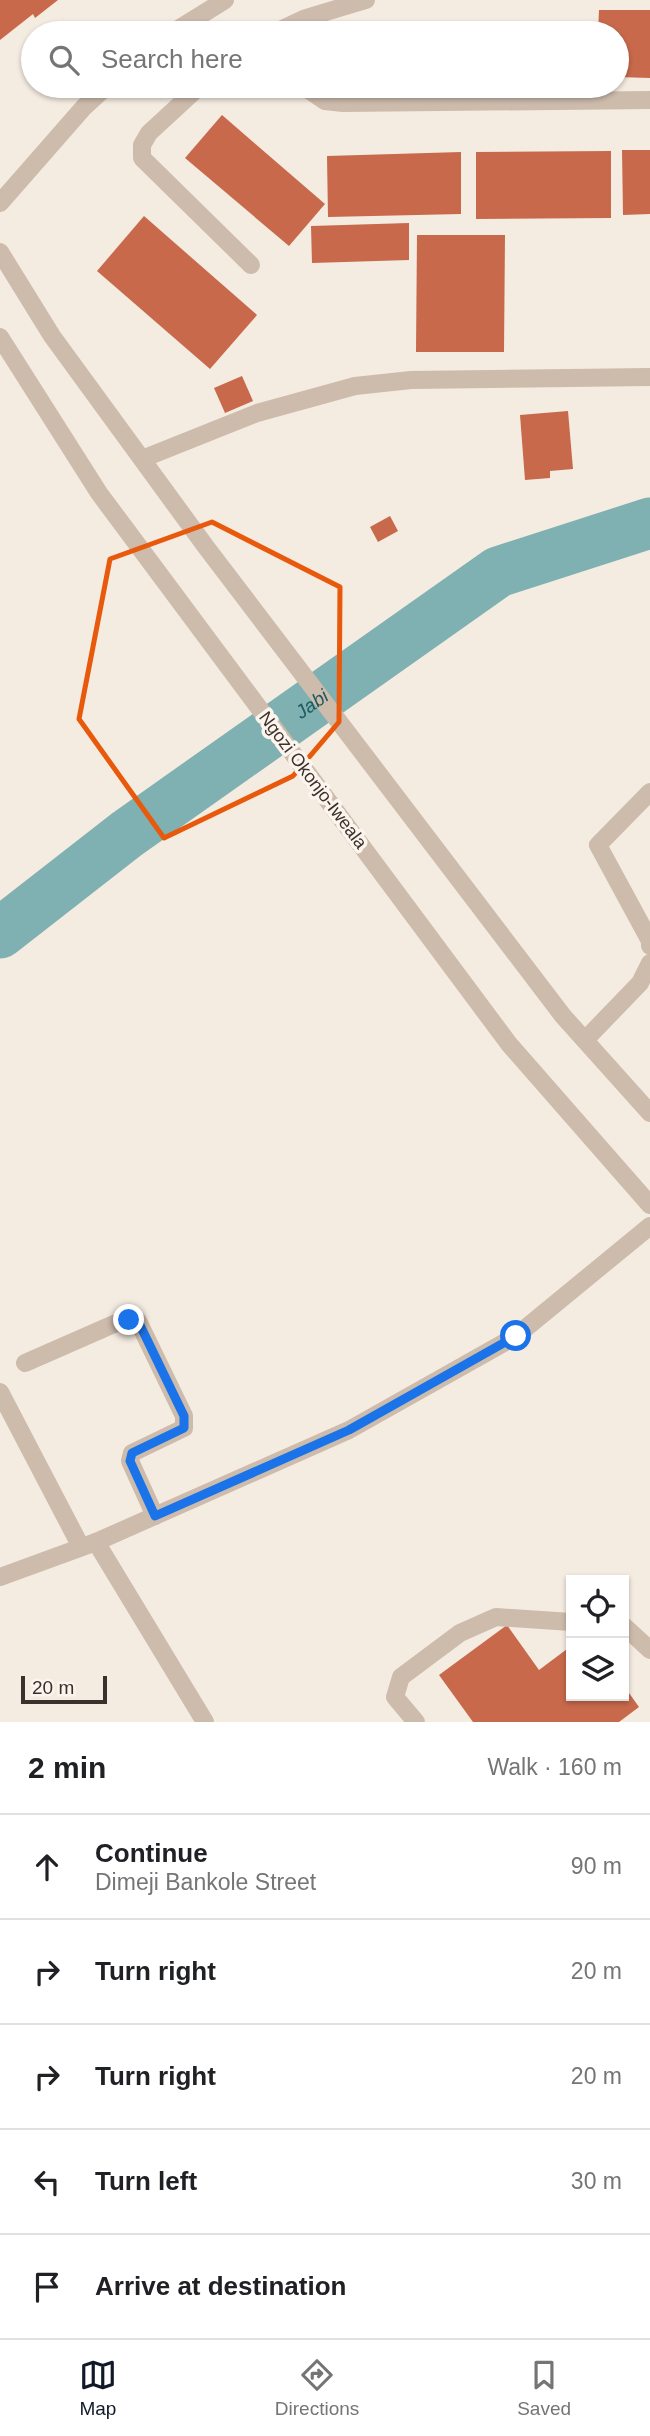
<!DOCTYPE html>
<html lang="en">
<head>
<meta charset="utf-8">
<style>
  :root { --surface:#fff; --page:#f6f6f6; --text:#202124; --muted:#757577; --line:#e0e0e0; --accent:#111827 }
  body { margin:0; font-family:Helvetica,sans-serif; background:var(--page); color:var(--text) }
  .controls { position:absolute; right:21px; bottom:21px; display:grid; overflow:hidden; border-radius:0px; box-shadow:0 2px 5px #0004 }
  .controls button { width:63px; height:63px; display:grid; place-items:center; padding:0; border:0; border-bottom:2px solid var(--line); background:var(--surface); color:var(--text); font:35px sans-serif }
  .scale { position:absolute; left:21px; bottom:18px; width:86px; box-sizing:border-box; padding-left:7px; border:4px solid #3b302b; border-top:0; font-size:19px; line-height:24px; white-space:nowrap; color:#3b302b; -webkit-text-stroke:5px #fbf5ee; paint-order:stroke }
  .stop { position:absolute; width:21px; height:21px; margin:-16px; border:5px solid #1a73e8; border-radius:50%; background:#fff }
  .stop.end { background:#1a73e8; border-color:#fff; box-shadow:0 2px 7px #0008 }
  .list { margin:0; padding:0; list-style:none }
  h2 { display:flex; justify-content:space-between; align-items:center; height:91px; margin:0; padding:0 28px; font-size:30px }
  h2 small { font-size:23px; font-weight:400; color:var(--muted) }
  .list li { display:grid; grid-template-columns:46px 1fr auto; gap:21px; align-items:center; box-sizing:border-box; height:105px; padding:0 28px; border-top:2px solid var(--line) }
  .list b { display:block; font-size:26px; white-space:nowrap }
  .list p { margin:0; font-size:23px; white-space:nowrap; color:var(--muted) }
  .list em { font-size:23px; font-style:normal; color:var(--muted) }
  .icon { flex:none; width:38px; height:38px; fill:none; stroke:currentColor; stroke-width:2; stroke-linecap:round; stroke-linejoin:round }
  .map { position:relative; flex:none; width:650px; height:1722px; overflow:hidden }
  .search { position:absolute; background:var(--surface); box-shadow:0 2px 5px #0004; left:21px; right:21px; top:21px; height:77px; display:flex; align-items:center; gap:18px; box-sizing:border-box; padding:0 24px; border-radius:38px; color:var(--muted); font-size:26px }
  .sheet { height:616px; background:var(--surface) }
  nav { display:flex; justify-content:space-around; align-items:center; box-sizing:border-box; height:98px; border-top:2px solid var(--line); background:var(--surface); font-size:19px; color:var(--muted) }
  nav a { display:grid; justify-items:center; gap:4px }
  nav .on { color:var(--accent) }
  .map>svg:first-child { display:block }
  .lines { fill:none; stroke-linecap:round; stroke-linejoin:round }
  .river { stroke:#7fb0b2; stroke-width:51 }
  .building { fill:#c8694b }
  .minor { stroke:#cdbbac; stroke-width:18 }
  .route { stroke:#1a73e8; stroke-width:9 }
  .marked { fill:none; stroke:#e8590c; stroke-width:5; stroke-linejoin:round }
  .labels { text-anchor:middle; dominant-baseline:central; stroke-width:7; stroke-linejoin:round; paint-order:stroke }
  .street-label { font-size:18px; fill:#3b302b; stroke:#fbf5ee }
  .water-label { font-size:19px; font-style:italic; fill:#1f5a5e; stroke:#fbf5ee }
</style>
</head>
<body>
<div class="map">
<svg width="650" height="1722" viewBox="0 0 650 1722">
  <rect width="100%" height="100%" fill="#f4ebe1"/>
  <g class="lines">
    <!-- river -->
    <path class="river" id="s1" d="M0,933L127,834L498,572L650,523"/>
  </g>
  <!-- building -->
  <g class="building">
    <path d="M0,0H58L35,18L33,14L0,40Z"/>
    <path d="M599,10H650V78L617,77V33H598Z"/>
    <path d="M562,24L563,33H464L463,28Z"/>
    <path d="M222,115L325,204L289,246L185,158Z"/>
    <path d="M622,150H650V214L623,215Z"/>
    <path d="M611,151V218L476,219V152Z"/>
    <path d="M461,152V214L328,217L327,156Z"/>
    <path d="M144,216L257,315L210,369L97,271Z"/>
    <path d="M409,223V260L312,263L311,226Z"/>
    <path d="M417,235H505L504,352H416Z"/>
    <path d="M242,376L253,401L225,413L214,388Z"/>
    <path d="M568,411L573,469L550,471V478L525,480L520,415Z"/>
    <path d="M390,516L398,531L378,542L370,527Z"/>
    <path d="M507,1625L539,1670L571,1646V1696H624V1686L639,1707L619,1722H473L439,1675Z"/>
  </g>
  <g class="lines">
    <!-- minor -->
    <g class="minor">
      <path d="M172,33L225,0"/>
      <path d="M274,33L306,18L366,0"/>
      <path d="M200,86L149,133L142,145V158L251,265"/>
      <path d="M303,86L325,101L343,103L650,100"/>
      <path d="M0,203L84,107L107,86"/>
      <path d="M0,252L52,336L206,547L563,1016L650,1113"/>
      <path d="M0,337L99,493L509,1044L650,1205"/>
      <path d="M142,459L257,413L355,386L411,380L650,377"/>
      <path d="M650,792L598,845L650,941V946"/>
      <path d="M585,1040L640,983L650,963"/>
      <path d="M25,1363L123,1320L138,1321L184,1416V1428L132,1453L130,1461L155,1516"/>
      <path d="M0,1392L81,1547"/>
      <path d="M96,1542L205,1722"/>
      <path d="M0,1577L96,1542L349,1430L516,1336L650,1226"/>
      <path d="M624,1626L650,1650"/>
      <path d="M416,1722L395,1697L401,1677L460,1633L496,1617L571,1622"/>
    </g>
  </g>
  <g class="lines">
    <!-- route -->
    <path class="route" d="M129,1320L138,1321L184,1416V1428L132,1453L130,1461L155,1516L349,1430L516,1336"/>
  </g>
  <!-- marked area -->
  <path class="marked" d="M212,522L340,587L339,722L293,776L164,838L79,719L110,559Z"/>
  <g class="labels">
    <!-- street labels -->
    <g class="street-label">
      <text transform="translate(313 780) rotate(53)">Ngozi Okonjo-Iweala</text>
    </g>
    <!-- water labels -->
    <g class="water-label">
      <text stroke="none"><textPath href="#s1" startOffset="387">Jabi</textPath></text>
    </g>
  </g>
</svg>
<div class="controls">
<button><svg class="icon" aria-label="locate" viewBox="0 0 24 24"><circle cx="12" cy="12" r="6"/><path d="M12 2v4M12 18v4M2 12h4M18 12h4"/></svg></button>
<button><svg class="icon" aria-label="layers" viewBox="0 0 24 24"><path d="M12 4l9 5-9 5-9-5zM3 14l9 5 9-5"/></svg></button>
</div>
<div class="scale">20 m</div>
<div class="stop" style="left:516px;top:1336px"></div>
<div class="stop end" style="left:129px;top:1320px"></div>
<div class="search"><svg class="icon" aria-label="search" viewBox="0 0 24 24"><circle cx="10" cy="10" r="6"/><path d="M15 15l6 6"/></svg>Search here</div>
</div>
<section class="sheet">
<h2>2 min<small>Walk · 160 m</small></h2>
<ul class="list">
<li><svg class="icon" aria-label="ahead" viewBox="0 0 24 24"><path d="M12 20V5M6 11l6-6 6 6"/></svg><div><b>Continue</b><p>Dimeji Bankole Street</p></div><em>90 m</em></li>
<li><svg class="icon" aria-label="right" viewBox="0 0 24 24"><path d="M7 20v-9h11M14 6l5 5-5 5"/></svg><div><b>Turn right</b></div><em>20 m</em></li>
<li><svg class="icon" aria-label="right" viewBox="0 0 24 24"><path d="M7 20v-9h11M14 6l5 5-5 5"/></svg><div><b>Turn right</b></div><em>20 m</em></li>
<li><svg class="icon" aria-label="left" viewBox="0 0 24 24"><path d="M17 20v-9H6M10 6l-5 5 5 5"/></svg><div><b>Turn left</b></div><em>30 m</em></li>
<li><svg class="icon" aria-label="arrive" viewBox="0 0 24 24"><path d="M6 21V4h12l-3 4 3 4H6"/></svg><div><b>Arrive at destination</b></div></li>
</ul>
</section>
<nav>
<a class="on"><svg class="icon" aria-label="map" viewBox="0 0 24 24"><path d="M3 6l6-2 6 2 6-2v14l-6 2-6-2-6 2zM9 4v14M15 6v14"/></svg>Map</a>
<a><svg class="icon" aria-label="directions" viewBox="0 0 24 24"><path d="M12 3l9 9-9 9-9-9zM9 14v-3h6M13 9l2 2-2 2"/></svg>Directions</a>
<a><svg class="icon" aria-label="saved" viewBox="0 0 24 24"><path d="M7 4h10v16l-5-4-5 4z"/></svg>Saved</a>
</nav>
</body>
</html>
